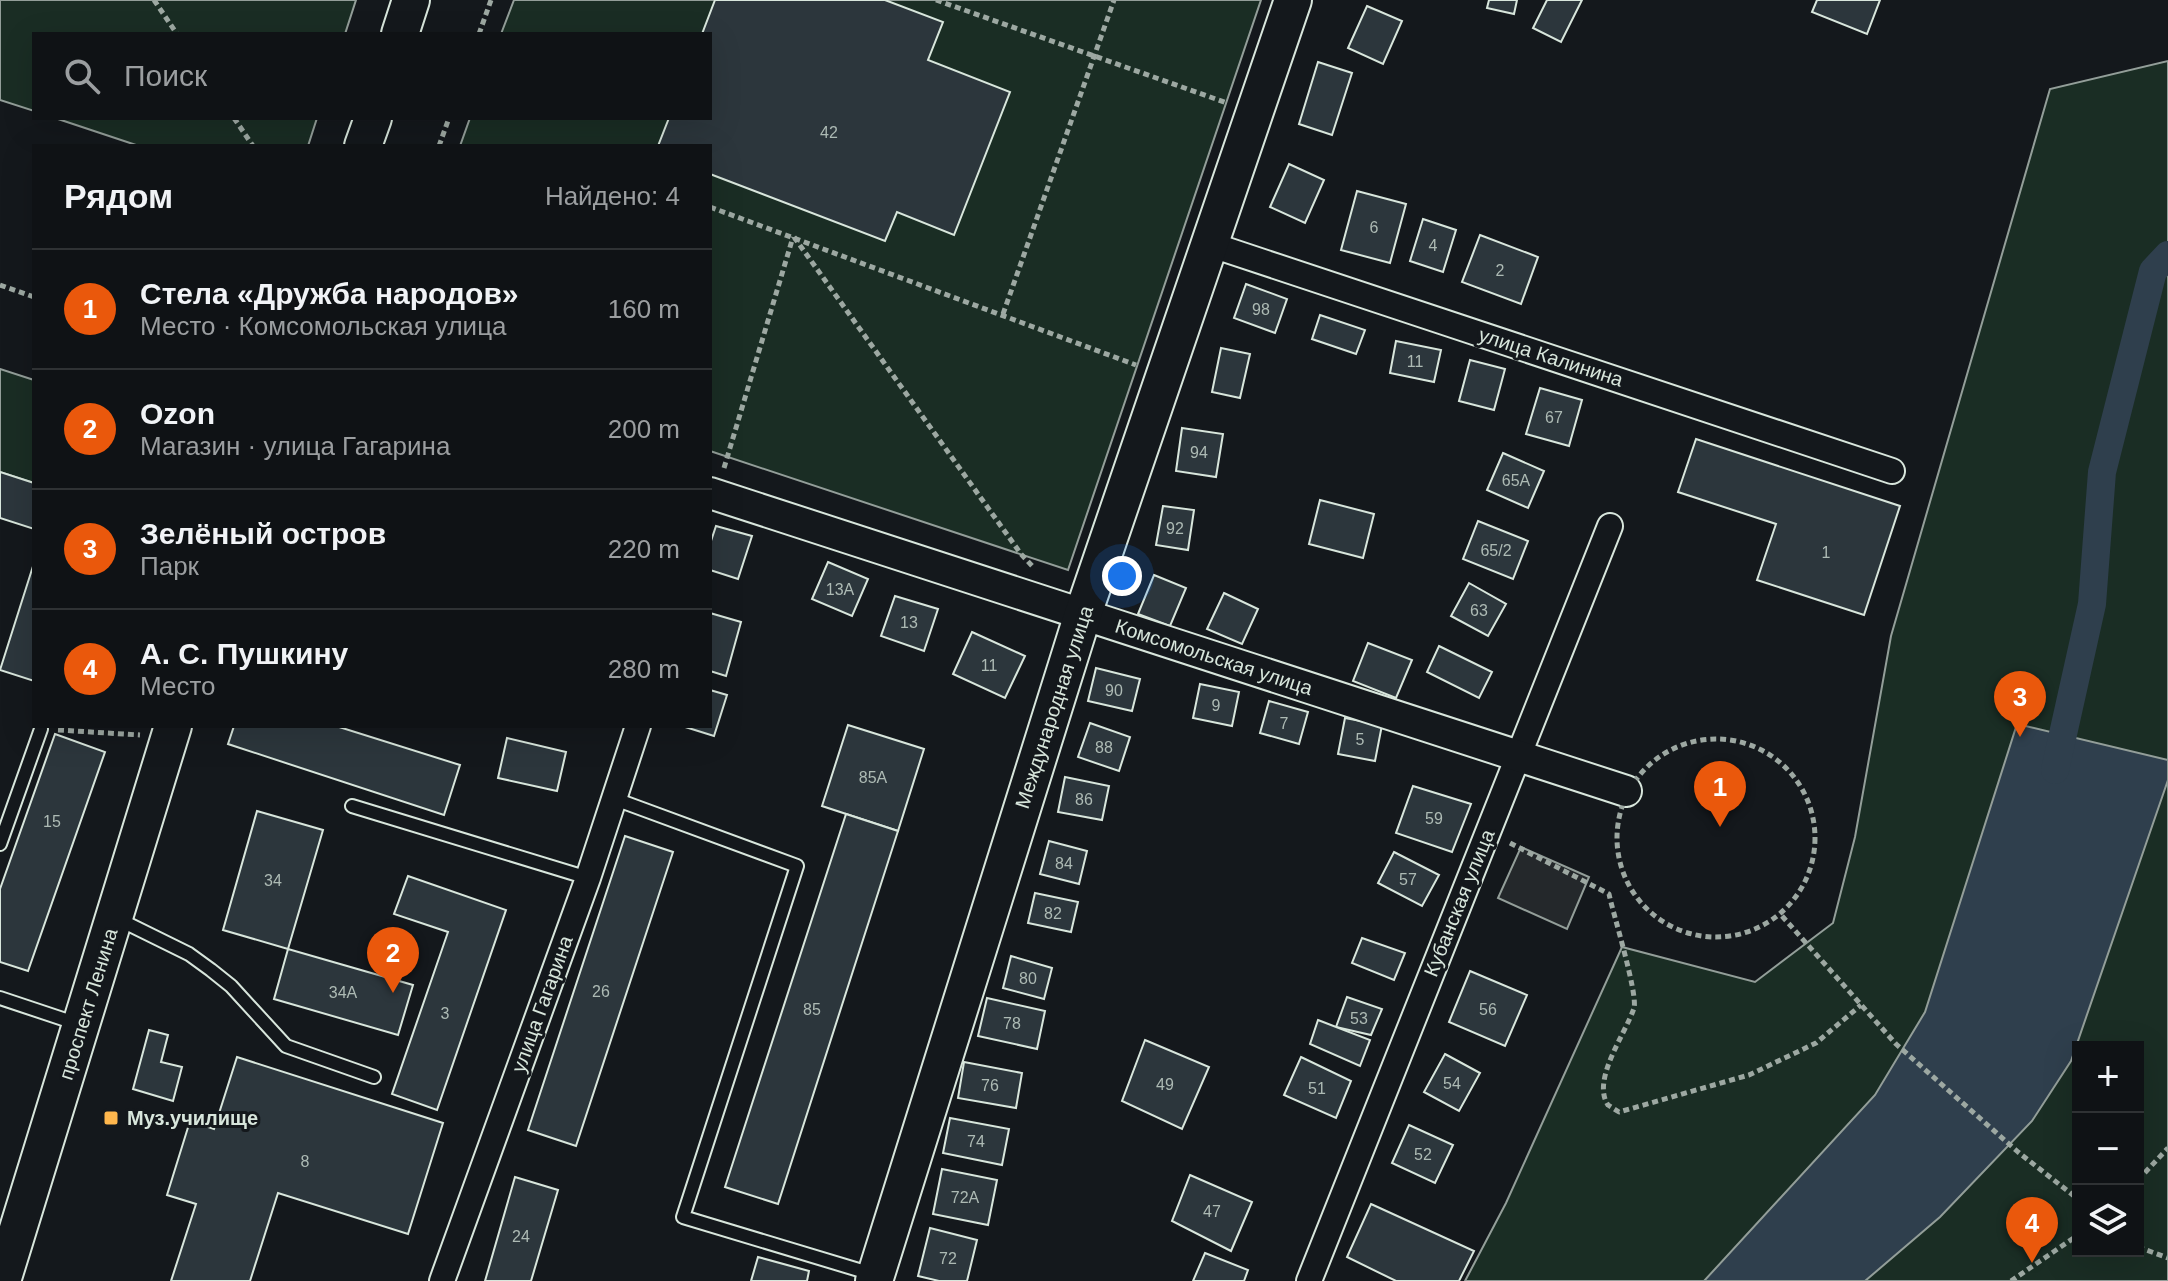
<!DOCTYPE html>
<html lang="ru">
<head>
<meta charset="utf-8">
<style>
  :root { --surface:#0f1215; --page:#1d2022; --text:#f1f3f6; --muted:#9b9ea0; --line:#2f3234; --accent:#ea580c }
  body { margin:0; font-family:Helvetica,sans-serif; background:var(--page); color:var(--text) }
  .controls { position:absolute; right:24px; bottom:24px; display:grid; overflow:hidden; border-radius:0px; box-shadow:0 8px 32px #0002 }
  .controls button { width:72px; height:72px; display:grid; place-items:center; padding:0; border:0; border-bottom:2px solid var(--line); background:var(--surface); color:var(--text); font:40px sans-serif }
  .you { position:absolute; left:1122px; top:576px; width:28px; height:28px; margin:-20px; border:6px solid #fff; border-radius:50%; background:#1a73e8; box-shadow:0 0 0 12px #1a73e833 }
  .badge { display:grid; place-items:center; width:52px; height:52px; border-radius:50%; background:var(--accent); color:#fff; font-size:26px; font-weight:700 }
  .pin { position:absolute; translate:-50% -66px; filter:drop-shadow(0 2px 4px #0008) }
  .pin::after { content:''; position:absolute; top:42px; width:28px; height:24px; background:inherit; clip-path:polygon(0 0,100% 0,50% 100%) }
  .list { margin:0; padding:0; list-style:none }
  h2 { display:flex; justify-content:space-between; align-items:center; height:104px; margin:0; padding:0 32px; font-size:34px }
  h2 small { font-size:26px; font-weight:400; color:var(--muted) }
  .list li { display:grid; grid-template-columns:52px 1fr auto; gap:24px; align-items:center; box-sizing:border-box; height:120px; padding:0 32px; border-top:2px solid var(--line) }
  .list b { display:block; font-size:30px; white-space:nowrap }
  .list p { margin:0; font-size:26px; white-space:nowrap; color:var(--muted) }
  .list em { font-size:26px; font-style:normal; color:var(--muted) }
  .icon { flex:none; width:44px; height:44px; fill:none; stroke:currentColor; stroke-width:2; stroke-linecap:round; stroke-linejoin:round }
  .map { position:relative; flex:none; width:2168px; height:1281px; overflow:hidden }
  .search { position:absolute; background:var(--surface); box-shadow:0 8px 32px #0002; left:32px; top:32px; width:680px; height:88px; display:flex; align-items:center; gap:20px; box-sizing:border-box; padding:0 28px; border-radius:0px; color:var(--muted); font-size:30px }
  .panel { position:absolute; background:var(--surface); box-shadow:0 8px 32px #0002; left:32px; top:144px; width:680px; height:584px; border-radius:0px }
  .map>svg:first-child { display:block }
  .green { fill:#1a2d24; stroke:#939e99; stroke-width:2; fill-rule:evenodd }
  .parking { fill:#24282b; stroke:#939e99; stroke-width:2 }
  .water { fill:#2f3f4d; stroke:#939e99; stroke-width:2 }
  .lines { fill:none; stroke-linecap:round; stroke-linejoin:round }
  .canal { stroke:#2f3f4d; stroke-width:28 }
  .building { fill:#2c363c; stroke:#d8e6dc; stroke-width:2 }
  .service-casing { stroke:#d8e6dc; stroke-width:16 }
  .minor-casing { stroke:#d8e6dc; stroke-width:28 }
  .tertiary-casing { stroke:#d8e6dc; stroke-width:34 }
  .secondary-casing { stroke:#d8e6dc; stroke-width:40 }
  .path { stroke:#9da8a2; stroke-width:5; stroke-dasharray:6 4; stroke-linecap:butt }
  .service { stroke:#14181c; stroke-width:12 }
  .minor { stroke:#14181c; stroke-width:24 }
  .tertiary { stroke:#14181c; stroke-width:30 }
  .secondary { stroke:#14181c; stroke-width:36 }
  .poi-dot { fill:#ffb74d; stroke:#14181c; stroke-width:3 }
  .labels { text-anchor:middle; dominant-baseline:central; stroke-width:6; stroke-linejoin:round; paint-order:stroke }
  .number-label { font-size:16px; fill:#adbab4 }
  .street-label { font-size:20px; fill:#d8e6dc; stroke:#14181c }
  .poi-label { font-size:20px; font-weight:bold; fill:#d8e6dc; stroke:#14181c; text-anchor:start }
</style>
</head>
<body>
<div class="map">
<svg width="2168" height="1281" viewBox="0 0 2168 1281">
  <rect width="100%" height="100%" fill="#14181c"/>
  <!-- green -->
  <g class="green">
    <path d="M0,0H356L345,34H34V111L0,100Z"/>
    <path d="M514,0H1261L1068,570L710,451V146H460L470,118H710V34H501Z"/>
    <path d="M2168,61V1281H1465L1506,1203L1622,947L1755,982L1833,923L1855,837L1891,636L2050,89ZM2078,1047H2138V1251H2078Z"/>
    <path d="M55,118H317L308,146H139Z"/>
    <path d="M0,369L34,380V483L0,472Z"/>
  </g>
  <!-- parking -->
  <path class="parking" d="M1521,847L1589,877L1567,929L1498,898Z"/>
  <!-- water -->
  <path class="water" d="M2017,724L2168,760V780L2071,1061L2032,1121L1940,1217L1865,1281H1704L1875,1095L1925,1012Z"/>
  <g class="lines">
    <!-- canal -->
    <path class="canal" d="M2055,770L2092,604L2102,472L2153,271L2168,255"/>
  </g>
  <!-- building -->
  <g class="building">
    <path d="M715,0H885L943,22L928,60L1010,92L954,235L897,212L885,241L710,174V146H658L669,118H710V34H702Z"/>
    <path d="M1489,0H1517L1514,14L1487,8Z"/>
    <path d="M1547,0H1582L1561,42L1533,28Z"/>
    <path d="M1817,0H1880L1867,34L1812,12Z"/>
    <path d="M1367,6L1402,21L1383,64L1348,48Z"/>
    <path d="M1318,62L1352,73L1332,135L1299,124Z"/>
    <path d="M1289,164L1324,180L1305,223L1270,207Z"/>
    <path d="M1357,191L1406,204L1390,263L1341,250Z"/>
    <path d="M1423,219L1456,230L1443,272L1410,261Z"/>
    <path d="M1480,235L1538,257L1521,304L1462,282Z"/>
    <path d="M1246,284L1287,299L1275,333L1234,318Z"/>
    <path d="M1320,315L1365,330L1356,354L1312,339Z"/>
    <path d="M1396,341L1441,350L1434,382L1390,373Z"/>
    <path d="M1221,348L1250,354L1240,398L1212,392Z"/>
    <path d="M1470,360L1505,369L1494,410L1459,401Z"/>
    <path d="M1540,388L1582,400L1569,446L1526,434Z"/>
    <path d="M1182,428L1223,434L1216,477L1176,471Z"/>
    <path d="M1696,439L1900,506L1864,615L1757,580L1776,524L1678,492Z"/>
    <path d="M1503,453L1544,471L1528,508L1487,490Z"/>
    <path d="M0,472L34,483V529L0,518Z"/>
    <path d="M1320,500L1374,514L1363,558L1309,544Z"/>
    <path d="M1163,506L1194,510L1188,550L1156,545Z"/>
    <path d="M1478,521L1528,541L1513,579L1463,559Z"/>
    <path d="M716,526L752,536L738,579L710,570V544Z"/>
    <path d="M828,562L868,579L852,616L812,599Z"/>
    <path d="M34,563V681L0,670Z"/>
    <path d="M1154,575L1186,588L1170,626L1138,614Z"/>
    <path d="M1469,583L1506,604L1488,636L1451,616Z"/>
    <path d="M1224,593L1258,609L1242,644L1207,629Z"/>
    <path d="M895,596L938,609L924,651L881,636Z"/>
    <path d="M710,613L741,622L726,676L710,671Z"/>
    <path d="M972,632L1025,656L1005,698L953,674Z"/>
    <path d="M1368,643L1412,660L1396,698L1353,681Z"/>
    <path d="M1439,646L1492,672L1479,698L1427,672Z"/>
    <path d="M1096,668L1140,679L1132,711L1088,701Z"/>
    <path d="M1200,684L1239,692L1232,726L1193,718Z"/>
    <path d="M710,690L727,695L714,736L682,726H710Z"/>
    <path d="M1269,701L1308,712L1299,744L1260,733Z"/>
    <path d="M1345,718L1382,725L1375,761L1338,754Z"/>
    <path d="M1090,723L1130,737L1119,771L1078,757Z"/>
    <path d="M848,725L924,749L898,831L822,806Z"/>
    <path d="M234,726H336L460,765L444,815L228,744Z"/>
    <path d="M55,734L105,752L28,971L0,962V889Z"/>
    <path d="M507,738L566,752L557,791L498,778Z"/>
    <path d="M1065,777L1109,786L1102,820L1058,812Z"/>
    <path d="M1413,786L1471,804L1452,852L1396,833Z"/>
    <path d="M257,811L323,830L288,949L223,930Z"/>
    <path d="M846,814L898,831L778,1204L725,1187Z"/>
    <path d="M625,836L673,852L576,1146L528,1130Z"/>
    <path d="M1049,841L1087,851L1079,884L1040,874Z"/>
    <path d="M1394,852L1439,875L1422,906L1378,883Z"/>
    <path d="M408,876L506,910L437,1110L392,1094L448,932L394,914Z"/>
    <path d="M1035,893L1078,902L1071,932L1028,923Z"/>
    <path d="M1362,938L1405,953L1394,980L1352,963Z"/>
    <path d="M288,949L413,985L398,1035L274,999Z"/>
    <path d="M1011,956L1052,968L1044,999L1003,988Z"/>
    <path d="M1470,971L1527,995L1505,1046L1449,1022Z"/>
    <path d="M1347,997L1382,1009L1371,1035L1336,1027Z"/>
    <path d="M987,998L1045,1011L1037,1049L978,1036Z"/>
    <path d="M1318,1020L1370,1040L1360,1066L1310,1044Z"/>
    <path d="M149,1030L168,1035L161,1062L182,1067L173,1101L133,1089Z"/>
    <path d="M1145,1040L1209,1067L1182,1129L1122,1101Z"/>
    <path d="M1445,1054L1480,1073L1459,1111L1424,1092Z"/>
    <path d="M237,1057L443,1123L408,1234L278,1193L250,1281H171L196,1204L167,1195L190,1121L214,1129Z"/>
    <path d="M1301,1057L1351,1081L1336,1118L1284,1095Z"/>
    <path d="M964,1062L1022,1073L1016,1108L958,1098Z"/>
    <path d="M950,1118L1009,1129L1002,1165L943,1153Z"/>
    <path d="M1409,1125L1453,1145L1435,1183L1392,1163Z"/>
    <path d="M942,1169L997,1180L988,1225L933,1214Z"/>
    <path d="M1190,1175L1252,1202L1231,1251L1172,1221Z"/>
    <path d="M515,1177L558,1190L531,1281H485Z"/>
    <path d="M1371,1204L1474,1251L1459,1281H1396L1347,1257Z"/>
    <path d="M930,1228L977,1240L967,1281H939L918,1276Z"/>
    <path d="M1205,1253L1248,1270L1244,1281H1193Z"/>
    <path d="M758,1257L809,1271L807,1281H751Z"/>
  </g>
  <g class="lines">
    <defs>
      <g id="service">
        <path d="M615,799L797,866L683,1217L872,1274"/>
        <path d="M352,806L588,878"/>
        <path d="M0,844L41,729"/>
        <path d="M118,919L189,954L211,970L231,986L286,1046L374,1077"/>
        <path d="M0,998L78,1024"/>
      </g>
      <g id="minor">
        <path d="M1209,244L1892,471"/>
        <path d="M442,1281L588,878L638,726"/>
        <path d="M1309,1281L1610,526"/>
      </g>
      <path id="tertiary" d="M710,493L1626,791"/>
      <g id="secondary">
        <path d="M400,34L411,0"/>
        <path d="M363,146L373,118"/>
        <path d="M2,1281L173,726"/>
        <path d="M874,1281L1083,614L1293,0"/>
      </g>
    </defs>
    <!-- service casing -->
    <use href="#service" class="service-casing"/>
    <!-- minor casing -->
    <use href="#minor" class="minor-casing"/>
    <!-- tertiary casing -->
    <use href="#tertiary" class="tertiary-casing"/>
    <!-- secondary casing -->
    <use href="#secondary" class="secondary-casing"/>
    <!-- path -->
    <g class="path">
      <path d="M154,0L177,34"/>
      <path d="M936,0L1227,103"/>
      <path d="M479,34L491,0"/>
      <path d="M234,118L253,146"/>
      <path d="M439,146L449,118"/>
      <path d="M710,207L1136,365"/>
      <path d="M794,237L1021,554L1034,568"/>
      <path d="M0,285L34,297"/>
      <path d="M1003,314L1114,0"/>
      <path d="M724,468L793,237"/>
      <path d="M58,730L140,735"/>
      <circle cx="1716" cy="838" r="99"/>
      <path d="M1510,843L1609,894C1613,913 1638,994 1634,1008C1626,1033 1591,1080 1608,1105L1619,1112L1749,1075L1816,1043L1861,1005"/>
      <path d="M1782,916L1896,1044L2018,1152L2078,1199"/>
      <path d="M2138,1180L2168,1148"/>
      <path d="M2138,1247L2168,1258"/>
      <path d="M2011,1281L2078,1235"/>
    </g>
    <!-- service -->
    <use href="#service" class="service"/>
    <!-- minor -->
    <use href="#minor" class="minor"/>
    <!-- tertiary -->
    <use href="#tertiary" class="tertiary"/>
    <!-- secondary -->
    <use href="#secondary" class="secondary"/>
  </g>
  <!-- markers -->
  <rect class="poi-dot" x="103" y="1110" width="16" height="16" rx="4"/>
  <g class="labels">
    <!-- number labels -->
    <g class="number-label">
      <text x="829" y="132">42</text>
      <text x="1374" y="227">6</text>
      <text x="1433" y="245">4</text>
      <text x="1500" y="270">2</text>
      <text x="1261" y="309">98</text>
      <text x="1415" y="361">11</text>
      <text x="1554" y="417">67</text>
      <text x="1199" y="452">94</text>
      <text x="1516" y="480">65А</text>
      <text x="1175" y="528">92</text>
      <text x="1496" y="550">65/2</text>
      <text x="1826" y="552">1</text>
      <text x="840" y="589">13А</text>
      <text x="1479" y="610">63</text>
      <text x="909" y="622">13</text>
      <text x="989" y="665">11</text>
      <text x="1114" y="690">90</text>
      <text x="1216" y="705">9</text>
      <text x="1284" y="723">7</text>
      <text x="1360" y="739">5</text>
      <text x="1104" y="747">88</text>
      <text x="873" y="777">85А</text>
      <text x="1084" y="799">86</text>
      <text x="1434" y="818">59</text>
      <text x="52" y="821">15</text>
      <text x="1064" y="863">84</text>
      <text x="1408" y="879">57</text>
      <text x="273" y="880">34</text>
      <text x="1053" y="913">82</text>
      <text x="1028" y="978">80</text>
      <text x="601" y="991">26</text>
      <text x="343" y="992">34А</text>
      <text x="812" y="1009">85</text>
      <text x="1488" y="1009">56</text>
      <text x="445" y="1013">3</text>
      <text x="1359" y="1018">53</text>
      <text x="1012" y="1023">78</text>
      <text x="1452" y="1083">54</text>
      <text x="1165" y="1084">49</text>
      <text x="990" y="1085">76</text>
      <text x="1317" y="1088">51</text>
      <text x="976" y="1141">74</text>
      <text x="1423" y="1154">52</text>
      <text x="305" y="1161">8</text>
      <text x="965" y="1197">72А</text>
      <text x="1212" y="1211">47</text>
      <text x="521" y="1236">24</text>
      <text x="948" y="1258">72</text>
    </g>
    <!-- street labels -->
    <g class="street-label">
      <text transform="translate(1551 357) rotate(18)">улица Калинина</text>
      <text transform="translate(1214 657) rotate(18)">Комсомольская улица</text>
      <text transform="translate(1054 707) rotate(-72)">Международная улица</text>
      <text transform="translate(1459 903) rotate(-68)">Кубанская улица</text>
      <text transform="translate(88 1004) rotate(-73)">проспект Ленина</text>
      <text transform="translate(542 1004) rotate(-70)">улица Гагарина</text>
    </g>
    <!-- poi labels -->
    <g class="poi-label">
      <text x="127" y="1118">Муз.училище</text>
    </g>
  </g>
</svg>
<div class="controls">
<button>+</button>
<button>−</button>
<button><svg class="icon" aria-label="layers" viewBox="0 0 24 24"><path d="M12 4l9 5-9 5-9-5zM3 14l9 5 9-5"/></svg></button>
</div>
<div class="you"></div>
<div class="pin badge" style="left:1720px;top:827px">1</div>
<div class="pin badge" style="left:393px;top:993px">2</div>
<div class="pin badge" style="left:2020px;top:737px">3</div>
<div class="pin badge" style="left:2032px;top:1263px">4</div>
<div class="search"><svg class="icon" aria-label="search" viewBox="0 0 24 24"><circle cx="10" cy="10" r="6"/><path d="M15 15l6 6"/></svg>Поиск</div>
<section class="panel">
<h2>Рядом<small>Найдено: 4</small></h2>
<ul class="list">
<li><span class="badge">1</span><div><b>Стела «Дружба народов»</b><p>Место · Комсомольская улица</p></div><em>160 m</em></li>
<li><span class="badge">2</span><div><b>Ozon</b><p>Магазин · улица Гагарина</p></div><em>200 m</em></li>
<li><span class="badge">3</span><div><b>Зелёный остров</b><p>Парк</p></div><em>220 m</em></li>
<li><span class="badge">4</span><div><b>А. С. Пушкину</b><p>Место</p></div><em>280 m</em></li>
</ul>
</section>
</div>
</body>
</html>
